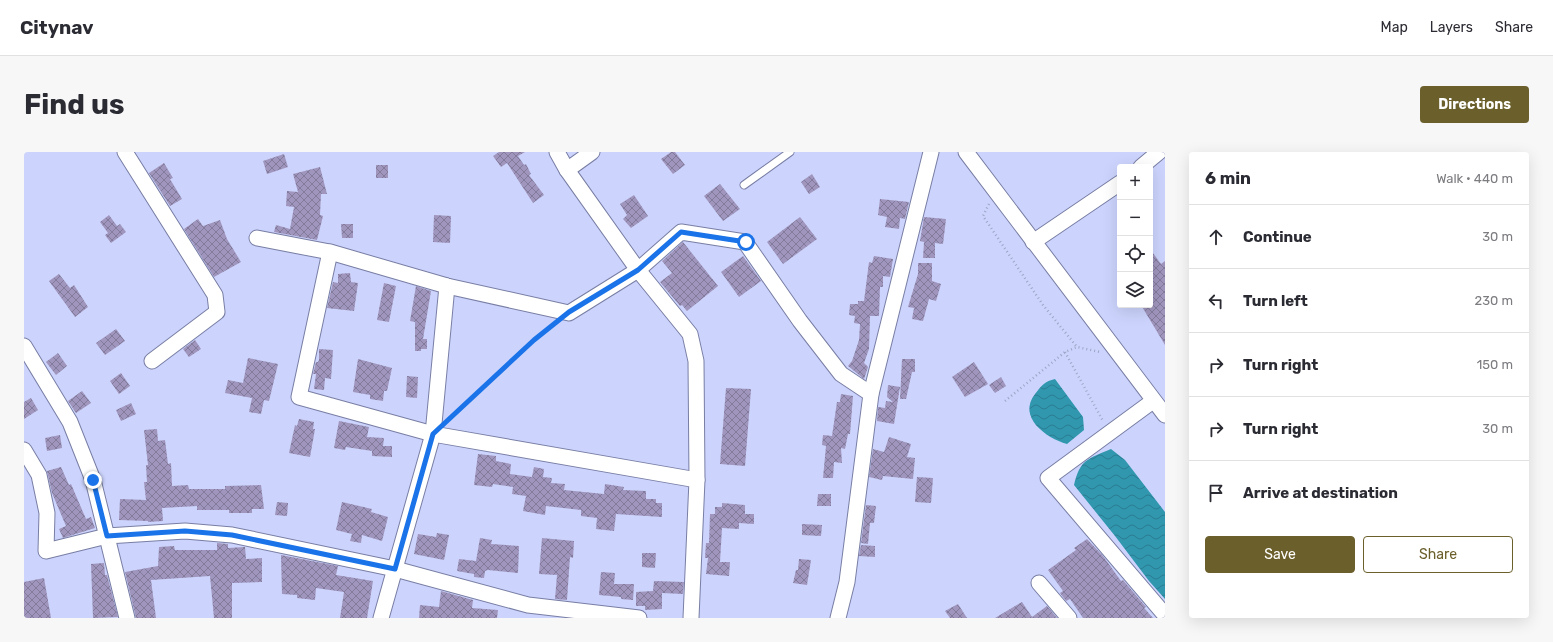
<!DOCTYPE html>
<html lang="en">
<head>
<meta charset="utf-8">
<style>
  :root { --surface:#fff; --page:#f7f7f7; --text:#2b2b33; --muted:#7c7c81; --line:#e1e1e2; --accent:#6b5f2c }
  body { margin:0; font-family:Rubik,sans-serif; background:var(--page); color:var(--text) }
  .controls { position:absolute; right:12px; top:12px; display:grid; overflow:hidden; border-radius:4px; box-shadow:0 4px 16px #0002 }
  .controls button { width:36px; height:36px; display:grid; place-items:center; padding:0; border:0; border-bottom:1px solid var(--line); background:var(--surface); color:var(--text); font:20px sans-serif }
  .stop { position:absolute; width:12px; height:12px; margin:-9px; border:3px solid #1a73e8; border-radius:50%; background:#fff }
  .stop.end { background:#1a73e8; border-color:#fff; box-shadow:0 1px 4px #0008 }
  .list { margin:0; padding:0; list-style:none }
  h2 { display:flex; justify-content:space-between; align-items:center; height:52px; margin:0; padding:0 16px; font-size:17px }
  h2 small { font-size:13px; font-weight:400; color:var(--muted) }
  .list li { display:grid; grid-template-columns:26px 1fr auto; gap:12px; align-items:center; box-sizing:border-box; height:64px; padding:0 16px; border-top:1px solid var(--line) }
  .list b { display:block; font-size:15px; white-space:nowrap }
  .list em { font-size:13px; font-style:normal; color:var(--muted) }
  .actions { display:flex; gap:8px; padding:12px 16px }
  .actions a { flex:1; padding:9px 0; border:1px solid var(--accent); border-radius:4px; text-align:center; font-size:14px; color:var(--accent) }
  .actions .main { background:var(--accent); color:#fff }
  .icon { flex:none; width:22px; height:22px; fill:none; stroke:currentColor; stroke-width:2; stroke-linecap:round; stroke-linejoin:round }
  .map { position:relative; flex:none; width:1141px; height:466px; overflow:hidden; border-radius:4px }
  header { display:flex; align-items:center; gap:24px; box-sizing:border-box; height:56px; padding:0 20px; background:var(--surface); border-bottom:1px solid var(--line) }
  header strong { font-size:19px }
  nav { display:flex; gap:22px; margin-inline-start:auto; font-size:14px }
  .intro { display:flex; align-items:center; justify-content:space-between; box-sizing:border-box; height:96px; padding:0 24px }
  h1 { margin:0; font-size:28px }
  .button { padding:10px 18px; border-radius:4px; background:var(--accent); color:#fff; font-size:14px; font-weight:700 }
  main { display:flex; gap:24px; padding:0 24px }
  aside { flex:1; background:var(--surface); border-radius:4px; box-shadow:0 4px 16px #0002 }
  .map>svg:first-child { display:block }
  .water { fill:url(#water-waves) }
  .building { fill:url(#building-cross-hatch) }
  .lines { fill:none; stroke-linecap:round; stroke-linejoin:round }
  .lane-casing { stroke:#787ea4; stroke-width:9 }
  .street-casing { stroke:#787ea4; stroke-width:17 }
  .path { stroke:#9da4c5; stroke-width:2.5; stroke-dasharray:1 3; stroke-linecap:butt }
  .lane { stroke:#fff; stroke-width:7 }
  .street { stroke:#fff; stroke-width:15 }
  .route { stroke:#1a73e8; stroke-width:5 }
</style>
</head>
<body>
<header>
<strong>Citynav</strong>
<nav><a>Map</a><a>Layers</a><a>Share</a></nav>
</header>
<div class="intro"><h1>Find us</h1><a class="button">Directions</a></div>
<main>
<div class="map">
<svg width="1141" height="466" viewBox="0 0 1141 466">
  <defs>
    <pattern id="water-waves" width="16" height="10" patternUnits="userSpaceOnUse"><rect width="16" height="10" fill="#3197af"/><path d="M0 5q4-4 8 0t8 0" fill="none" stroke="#2a7c90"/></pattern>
    <pattern id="building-cross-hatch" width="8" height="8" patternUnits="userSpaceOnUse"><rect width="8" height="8" fill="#a095bd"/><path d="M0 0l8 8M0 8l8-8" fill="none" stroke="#837b9c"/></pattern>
  </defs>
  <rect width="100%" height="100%" fill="#ccd4fd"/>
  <!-- water -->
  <g class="water">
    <path d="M1031,227L1059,265L1060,278L1043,292C1022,286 993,265 1011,242C1017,234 1021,229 1031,227Z"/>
    <path d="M1087,297L1101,308L1141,360V447L1125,429L1091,384L1050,333C1056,307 1064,307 1087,297Z"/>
  </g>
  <!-- building -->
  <g class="building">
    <path d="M475,0H501L494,4L500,13L502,12L507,22L505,23L520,43L509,51L483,11L477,15L469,4Z"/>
    <path d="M647,0H651L661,13L649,22L637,7Z"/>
    <path d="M260,2L264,15L243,22L239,9Z"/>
    <path d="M140,11L149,26L146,27L158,47L146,54L125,21Z"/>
    <rect x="352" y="13" width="12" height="13"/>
    <path d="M296,15L303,42H297L296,63L299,64L293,88L250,80L252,73L266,77L270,55L262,54L263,39L274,40L269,22Z"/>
    <path d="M788,22L796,35L785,42L777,30Z"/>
    <path d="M696,32L716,57L699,69L680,44Z"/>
    <path d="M610,43L624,64L607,76L599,67L603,63L596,52Z"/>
    <path d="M856,47L885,50L881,67L876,66L875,77L861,75L863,65L854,63Z"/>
    <path d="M85,63L93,74L96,72L102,80L87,91L81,83L84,81L76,70Z"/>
    <path d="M410,63L427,64L426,91L409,90Z"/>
    <path d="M776,65L793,87L759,112L743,90Z"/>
    <path d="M900,65L922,67L919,92L911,91V106H899L900,90L896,89Z"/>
    <path d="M174,67L179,74L196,68L203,87L217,110L190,125L160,77Z"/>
    <path d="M317,72H329V86H318Z"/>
    <path d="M659,90L694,134L663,159L658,153L656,154L636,130L648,121L638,109Z"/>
    <path d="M1126,97L1137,112L1141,109V193L1117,153H1126Z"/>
    <path d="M719,104L737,129L715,145L697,120Z"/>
    <path d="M850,104L869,107L866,125L859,124V135H856L855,164H846L845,197L840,211L844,215L840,227L824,214L828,209L835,188L836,172L830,171L831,164L825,163L826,152H834V149H840L845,110L848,111Z"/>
    <path d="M894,111H908V129L917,132L912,149L905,147L899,169L888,167L890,156L884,155L894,122Z"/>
    <path d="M326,121L327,130L334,131L330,159L303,156L309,130L314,131V122Z"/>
    <path d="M35,122L46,136L50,133L64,155L51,165L25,129Z"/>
    <path d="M360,131L372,134L365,170L353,168Z"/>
    <path d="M392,134L407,139L399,187H403V197H397V199H391V170L386,169Z"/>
    <path d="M92,177L101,189L81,203L72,191Z"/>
    <path d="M171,188L177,197L165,205L159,197Z"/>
    <path d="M295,197L309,198L307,227L301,226L300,238L290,237L292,222H289L292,210H294L295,208Z"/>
    <path d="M34,201L43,214L32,223L22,210Z"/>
    <path d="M224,206L254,212L245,249L240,248L237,262L225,260L228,246L201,241L204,228L219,231Z"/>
    <path d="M334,207L368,216L363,239H360L359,249L346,247V243L329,240Z"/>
    <path d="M878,207H891V220H888L882,247H876Z"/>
    <path d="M950,210L964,232L941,245L928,225Z"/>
    <path d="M97,221L106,234L95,242L86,229Z"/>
    <path d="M383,224L394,225L393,246L382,245Z"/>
    <path d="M977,225L982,234L971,241L965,233Z"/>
    <path d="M864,233L876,235L870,272L853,269L854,255L861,256L862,249L869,250L863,245Z"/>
    <path d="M702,236L727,237L721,314L696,312Z"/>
    <path d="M58,239L67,251L52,261L44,249Z"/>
    <path d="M817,242L829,244L826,282H824L821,297L817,296L818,311L810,310L809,326H799L802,294L798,293L799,283L808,284L813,250H816Z"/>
    <path d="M7,246L14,258L0,267V250Z"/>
    <path d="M107,251L112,262L97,269L92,258Z"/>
    <path d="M275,267L290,270L289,277H291L286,305L265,301L271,273L273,274Z"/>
    <path d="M315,269L345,275L343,285L360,286L359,294H368V305L348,304V299L322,295L321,298L310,296Z"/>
    <path d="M133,277L134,289L141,288L144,312L147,311L148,334L164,333L165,337H201V334L237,333L240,357H228V361H205V358H173V354L138,356L139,369L124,370V369L95,368L96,347L122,348L120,330H123L122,313H124L120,278Z"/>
    <path d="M36,283L38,296L23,299L21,286Z"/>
    <path d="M865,285L887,292L883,305L891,306L889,327L859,324L858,328L845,325L849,297L860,300Z"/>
    <path d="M454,302L472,304V309L487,312L486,322L508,325L510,315L520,317L519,325L528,326L527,331L541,332L540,338L580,342L581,332L600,335L599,338L622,339V347H632V351H638V365L592,362L590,379L572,377L573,366L557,364V358L522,354L521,363L499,359L502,344L488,342L489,335L469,332L468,335L450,333Z"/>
    <path d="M37,315L45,333L47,332L62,367L67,365L71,376L39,386L35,377L42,374L28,341L23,319Z"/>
    <path d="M893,325L909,326L907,351L891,350Z"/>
    <path d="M794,342H807V354H793Z"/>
    <path d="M253,350L264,351L263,364L251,363Z"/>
    <path d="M318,350L348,357L347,360L364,365L358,389L338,383L337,391L326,389L328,382L312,378Z"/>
    <path d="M698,351L721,353V362H730V372L715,371V377L698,376L696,410H706L705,424L682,422L684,406H681L682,391H685L686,362H691V355H698Z"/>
    <path d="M842,353L852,354L850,371H846L844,392L837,391Z"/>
    <path d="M778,372L798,373L797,384L778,383Z"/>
    <path d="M413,381L425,383L420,408L390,402L394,382L412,385Z"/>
    <path d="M456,386L468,388L467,392L495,394L494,421L464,418L461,419L460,426L450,425V422L433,419L435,407L452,409Z"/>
    <path d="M518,386L550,389L549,406L546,405L543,448L531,447L533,423L515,422Z"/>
    <path d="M1063,387L1079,404L1097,429L1099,428L1122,455L1120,456L1129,466H1059L1046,447L1042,449L1036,441L1039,439L1024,418L1052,398L1050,396Z"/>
    <path d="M193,391L204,392V396L221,395L222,407L238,406V430L208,431V466H190L186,424L127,428L132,466H112L101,420L134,414L135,395L150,394L151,398H193Z"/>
    <path d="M837,393L851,394V405L835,404Z"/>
    <path d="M618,401H632L631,416L618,415Z"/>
    <path d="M257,403L314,414L312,423L349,429L343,466H316L320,440L292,436L291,448L273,446V443L258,442Z"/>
    <path d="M775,407L787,408L783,433L769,431L772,418H774Z"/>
    <path d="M80,411L81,423H83L94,465L69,466L67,412Z"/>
    <path d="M577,420L591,421L590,432H610L609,448L597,447V445L575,443Z"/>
    <path d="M20,426L27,466H0V430Z"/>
    <path d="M630,429L660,430L659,442L638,441V457L621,458V454H612V440L629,439Z"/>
    <path d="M417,439L449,448L448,456L474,458L473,466H395L396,453L415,455Z"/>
    <path d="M998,450L1008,465L1023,454L1033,466H971Z"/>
    <path d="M934,452L943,466H926L921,459Z"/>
  </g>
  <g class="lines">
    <defs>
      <path id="lane" d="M720,33L766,0"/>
      <g id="street">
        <path d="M101,0L191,143L193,160L128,209"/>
        <path d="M533,0L543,18L614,118L666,182L672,209L673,328L667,466"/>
        <path d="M942,0L1141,263"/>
        <path d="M1117,15L1135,0"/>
        <path d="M543,18L568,0"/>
        <path d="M233,86L306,100L423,134L545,161L614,118L657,80L721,90L776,169L817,222L847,242"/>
        <path d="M1009,90L1096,31"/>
        <path d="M306,100L275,245L409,282L673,328"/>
        <path d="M0,194L46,270L69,328L103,466"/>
        <path d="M1129,249L1024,326L1141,463"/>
        <path d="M0,298L15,323L23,361L22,399L83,384L161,379L208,383L371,417L504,453L615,466"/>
        <path d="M1015,431L1045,466"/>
        <path d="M357,466L409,282L423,134"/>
        <path d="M814,466L823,430L847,242L907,0"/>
      </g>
    </defs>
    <!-- lane casing -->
    <use href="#lane" class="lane-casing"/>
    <!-- street casing -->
    <use href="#street" class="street-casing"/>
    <!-- path -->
    <g class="path">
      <path d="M965,52L959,64L1019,153L1053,195"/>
      <path d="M1041,200L1079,269"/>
      <path d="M981,249L1041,200L1053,195L1076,200"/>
      <path d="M424,268L510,188L530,172"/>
    </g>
    <!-- lane -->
    <use href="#lane" class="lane"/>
    <!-- street -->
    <use href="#street" class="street"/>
  </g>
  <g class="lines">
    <!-- route -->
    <path class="route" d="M69,328L83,384L161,379L208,383L371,417L409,282L510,188L545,160L614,118L657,80L722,90"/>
  </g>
</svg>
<div class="controls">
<button>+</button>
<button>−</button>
<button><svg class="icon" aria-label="locate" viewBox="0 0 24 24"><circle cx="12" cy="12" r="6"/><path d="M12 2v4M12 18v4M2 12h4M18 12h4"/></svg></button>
<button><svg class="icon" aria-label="layers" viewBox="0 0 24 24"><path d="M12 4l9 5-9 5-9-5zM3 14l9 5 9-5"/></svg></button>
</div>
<div class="stop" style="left:722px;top:90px"></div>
<div class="stop end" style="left:69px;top:328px"></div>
</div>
<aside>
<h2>6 min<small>Walk · 440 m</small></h2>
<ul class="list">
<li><svg class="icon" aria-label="ahead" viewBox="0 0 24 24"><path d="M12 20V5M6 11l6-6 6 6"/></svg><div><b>Continue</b></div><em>30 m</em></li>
<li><svg class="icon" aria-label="left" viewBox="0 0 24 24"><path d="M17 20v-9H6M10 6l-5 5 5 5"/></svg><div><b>Turn left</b></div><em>230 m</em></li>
<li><svg class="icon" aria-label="right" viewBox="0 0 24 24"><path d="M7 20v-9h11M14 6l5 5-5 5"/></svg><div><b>Turn right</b></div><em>150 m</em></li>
<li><svg class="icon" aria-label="right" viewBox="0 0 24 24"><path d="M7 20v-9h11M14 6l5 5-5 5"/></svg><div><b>Turn right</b></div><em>30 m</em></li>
<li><svg class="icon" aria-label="arrive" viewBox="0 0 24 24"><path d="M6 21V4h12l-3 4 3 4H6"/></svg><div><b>Arrive at destination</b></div></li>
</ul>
<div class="actions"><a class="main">Save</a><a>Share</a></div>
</aside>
</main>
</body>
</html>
